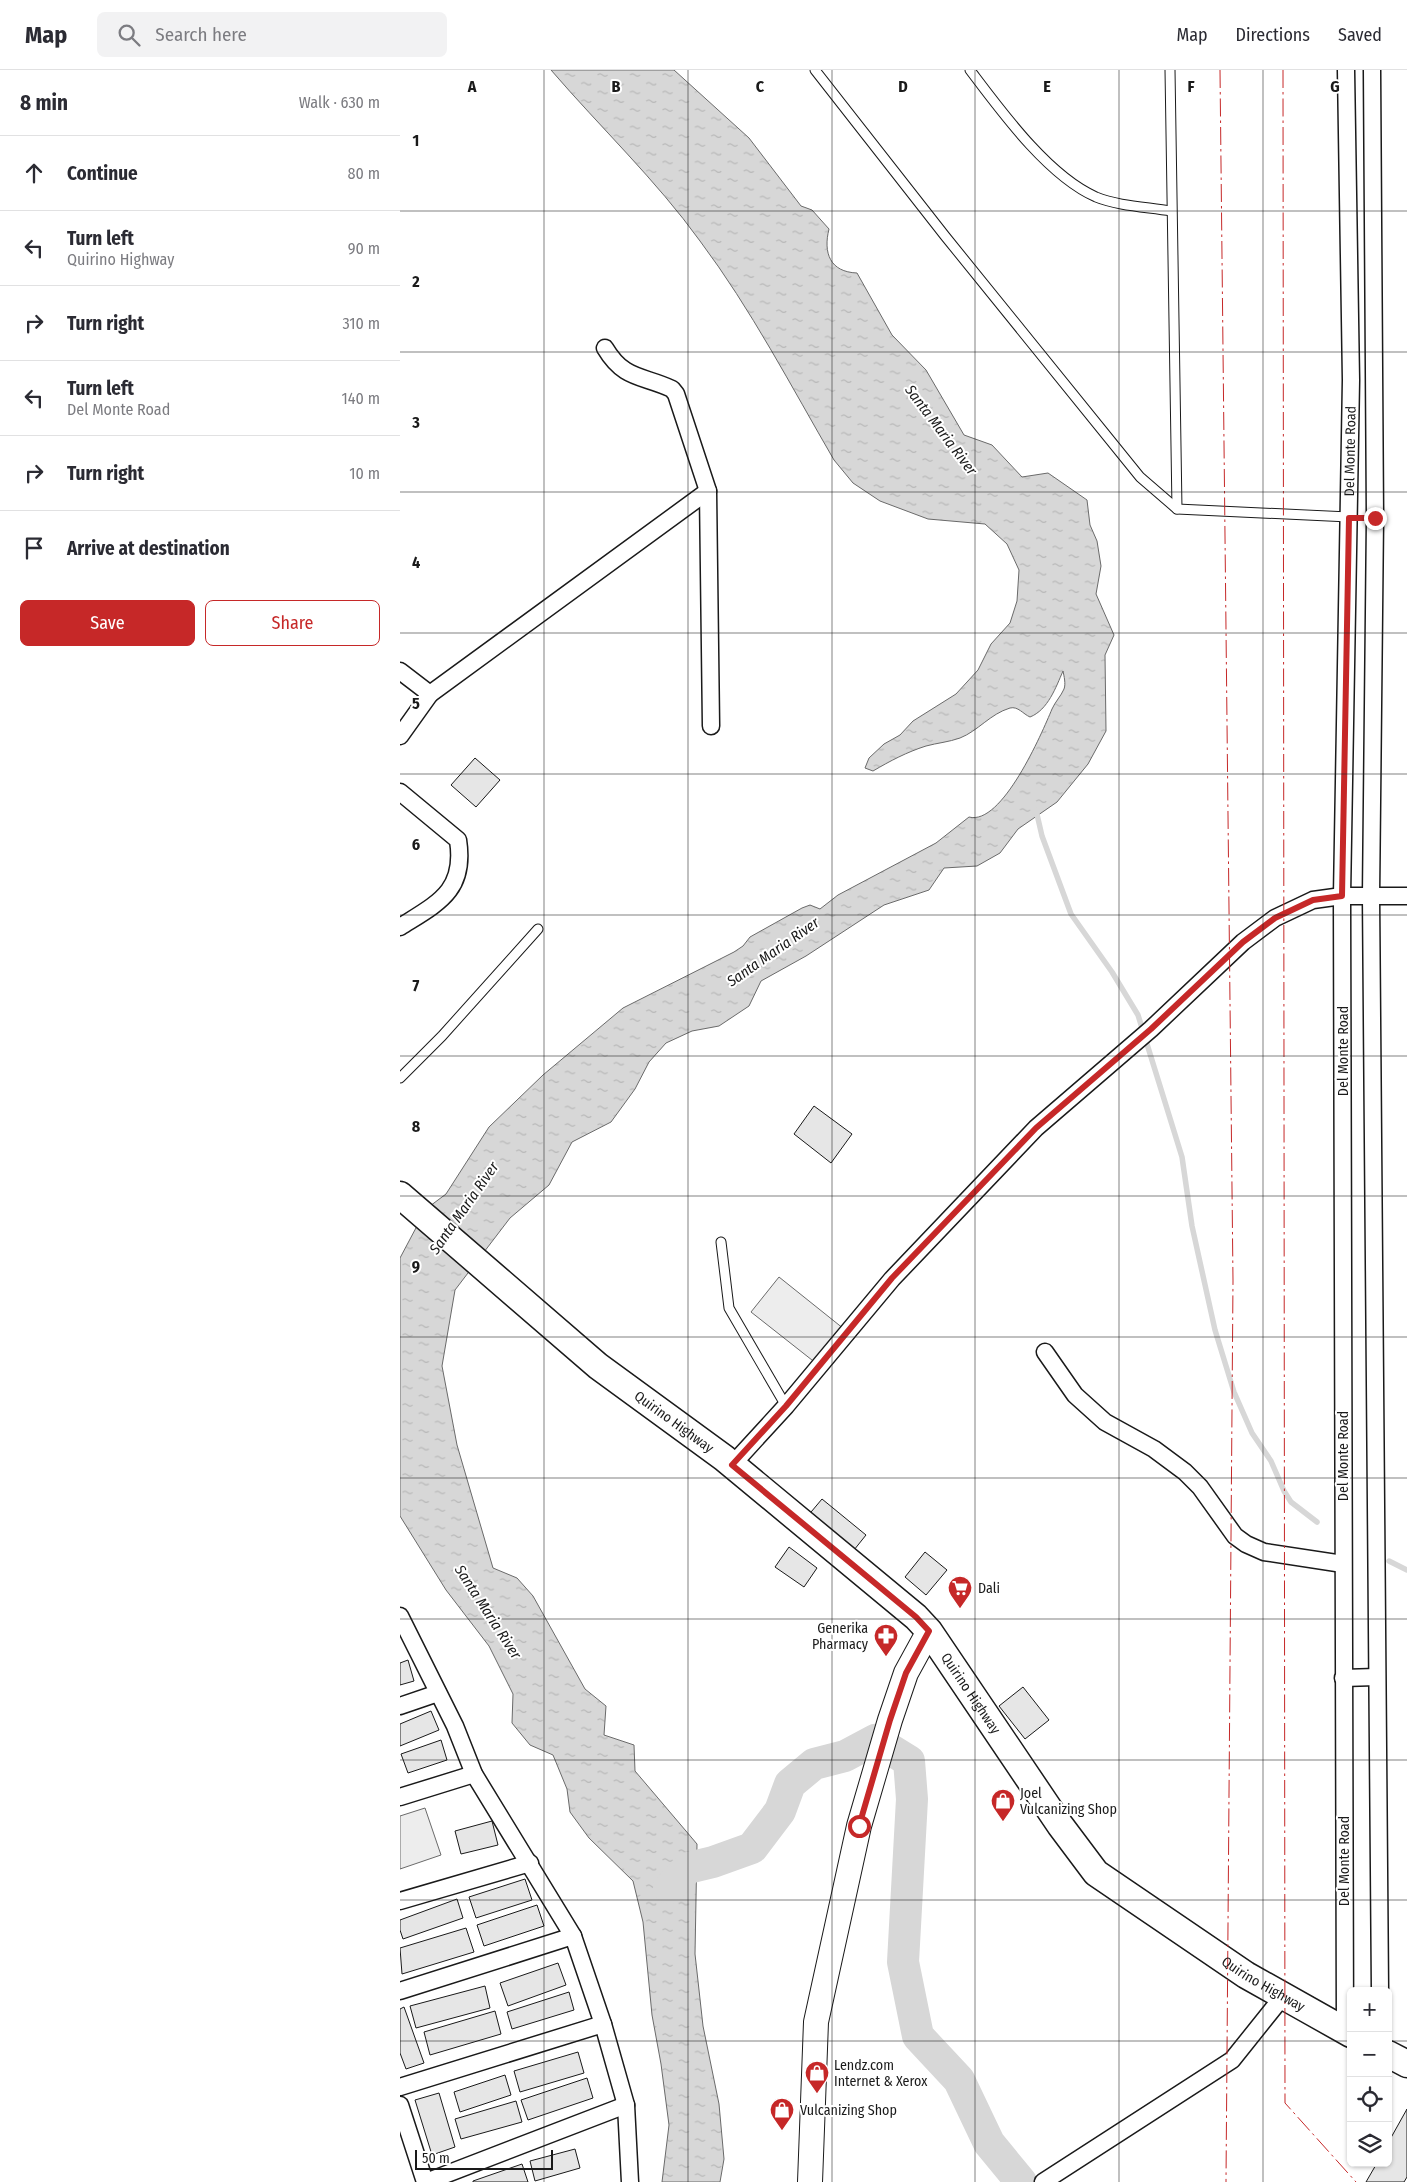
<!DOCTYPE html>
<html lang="en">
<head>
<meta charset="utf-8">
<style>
  :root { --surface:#fff; --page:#f2f2f3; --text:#2b2b33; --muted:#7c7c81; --line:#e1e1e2; --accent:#c62828 }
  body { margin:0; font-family:"Fira Sans Condensed",sans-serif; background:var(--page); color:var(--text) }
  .controls { position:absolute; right:15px; bottom:15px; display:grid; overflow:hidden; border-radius:8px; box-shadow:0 1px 4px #0004 }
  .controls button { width:45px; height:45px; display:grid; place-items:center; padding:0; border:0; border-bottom:1px solid var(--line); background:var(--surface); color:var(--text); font:25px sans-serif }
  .scale { position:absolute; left:15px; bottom:12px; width:138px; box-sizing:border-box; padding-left:5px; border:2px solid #1a1a1a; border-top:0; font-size:14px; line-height:18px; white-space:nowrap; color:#1a1a1a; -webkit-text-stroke:4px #fff; paint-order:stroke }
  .stop { position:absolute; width:15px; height:15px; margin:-11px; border:4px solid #c62828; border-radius:50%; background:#fff }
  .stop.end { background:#c62828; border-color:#fff; box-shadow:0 1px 5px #0008 }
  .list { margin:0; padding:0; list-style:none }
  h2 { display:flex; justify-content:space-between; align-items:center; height:65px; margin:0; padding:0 20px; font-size:21px }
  h2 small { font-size:16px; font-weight:400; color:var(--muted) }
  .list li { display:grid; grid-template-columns:32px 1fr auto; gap:15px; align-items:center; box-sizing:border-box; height:75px; padding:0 20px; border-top:1px solid var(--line) }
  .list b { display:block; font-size:19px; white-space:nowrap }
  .list p { margin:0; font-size:16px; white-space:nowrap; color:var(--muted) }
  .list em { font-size:16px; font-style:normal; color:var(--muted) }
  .actions { display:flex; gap:10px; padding:15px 20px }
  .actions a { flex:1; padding:11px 0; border:1px solid var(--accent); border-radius:8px; text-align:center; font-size:18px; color:var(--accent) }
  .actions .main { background:var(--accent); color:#fff }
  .icon { flex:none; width:28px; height:28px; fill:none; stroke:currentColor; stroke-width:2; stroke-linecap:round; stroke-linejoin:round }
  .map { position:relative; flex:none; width:1007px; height:2112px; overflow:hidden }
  header { display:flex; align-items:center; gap:30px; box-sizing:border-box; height:70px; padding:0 25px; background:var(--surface); border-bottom:1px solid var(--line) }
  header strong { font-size:24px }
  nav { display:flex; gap:28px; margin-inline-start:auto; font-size:18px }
  .search { width:350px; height:45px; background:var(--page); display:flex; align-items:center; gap:12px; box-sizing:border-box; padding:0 18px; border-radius:8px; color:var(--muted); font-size:19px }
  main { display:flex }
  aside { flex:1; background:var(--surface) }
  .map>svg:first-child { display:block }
  .garden { fill:#ededed; stroke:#6a6a6a }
  .water { fill:url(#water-ripples); stroke:#6a6a6a }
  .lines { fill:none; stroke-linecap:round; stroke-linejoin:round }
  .stream { stroke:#d7d7d7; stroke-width:5.5 }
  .river { stroke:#d7d7d7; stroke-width:32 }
  .building { fill:#e6e6e6; stroke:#1a1a1a }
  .lane-casing { stroke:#1a1a1a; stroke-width:11 }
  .street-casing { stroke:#1a1a1a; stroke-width:19 }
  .secondary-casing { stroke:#1a1a1a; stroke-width:26 }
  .primary-casing { stroke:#1a1a1a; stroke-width:29 }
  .lane { stroke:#fff; stroke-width:9 }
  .street { stroke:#fff; stroke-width:16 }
  .secondary { stroke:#fff; stroke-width:24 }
  .primary { stroke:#fff; stroke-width:26 }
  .power { stroke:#c62828; stroke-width:1; stroke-dasharray:18 4 2.5 4; stroke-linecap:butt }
  .route { stroke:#c62828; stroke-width:6 }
  .grid { fill:none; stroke:#1a1a1a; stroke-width:1; stroke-opacity:0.55 }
  .labels { text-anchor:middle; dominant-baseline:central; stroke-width:4; stroke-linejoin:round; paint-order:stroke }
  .street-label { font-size:14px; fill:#1a1a1a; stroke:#fff }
  .poi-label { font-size:14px; fill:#1a1a1a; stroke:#fff; text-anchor:start }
  .water-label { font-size:15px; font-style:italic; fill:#1a1a1a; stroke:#fff }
  .grid-label { font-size:16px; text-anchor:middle; font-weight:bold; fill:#1a1a1a; stroke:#fff; stroke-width:4; stroke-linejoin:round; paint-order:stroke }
</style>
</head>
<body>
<header>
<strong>Map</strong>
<div class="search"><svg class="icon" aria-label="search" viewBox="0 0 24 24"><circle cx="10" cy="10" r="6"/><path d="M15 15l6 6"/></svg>Search here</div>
<nav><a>Map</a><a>Directions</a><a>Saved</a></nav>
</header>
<main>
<aside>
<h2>8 min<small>Walk · 630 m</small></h2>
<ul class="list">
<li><svg class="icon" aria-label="ahead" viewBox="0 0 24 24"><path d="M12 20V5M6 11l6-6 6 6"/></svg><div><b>Continue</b></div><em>80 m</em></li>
<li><svg class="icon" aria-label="left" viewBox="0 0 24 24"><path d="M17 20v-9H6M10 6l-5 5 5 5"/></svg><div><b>Turn left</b><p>Quirino Highway</p></div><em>90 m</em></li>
<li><svg class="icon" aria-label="right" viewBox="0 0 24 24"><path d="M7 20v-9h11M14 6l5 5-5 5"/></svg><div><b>Turn right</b></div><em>310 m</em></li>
<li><svg class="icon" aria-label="left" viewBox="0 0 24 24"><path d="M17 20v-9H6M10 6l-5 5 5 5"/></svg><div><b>Turn left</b><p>Del Monte Road</p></div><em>140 m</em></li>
<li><svg class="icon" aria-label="right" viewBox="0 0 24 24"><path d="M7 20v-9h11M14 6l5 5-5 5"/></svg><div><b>Turn right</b></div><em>10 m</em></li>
<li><svg class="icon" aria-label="arrive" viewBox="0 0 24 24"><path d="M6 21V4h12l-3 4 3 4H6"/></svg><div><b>Arrive at destination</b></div></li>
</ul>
<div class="actions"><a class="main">Save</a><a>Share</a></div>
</aside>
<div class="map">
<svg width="1007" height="2112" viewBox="0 0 1007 2112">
  <defs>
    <pattern id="water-ripples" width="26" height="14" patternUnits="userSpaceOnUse" patternTransform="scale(1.25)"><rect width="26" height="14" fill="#d7d7d7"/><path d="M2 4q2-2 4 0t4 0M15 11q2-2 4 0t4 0" fill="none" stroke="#b8b8b8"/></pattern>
  </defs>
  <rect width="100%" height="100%" fill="#fff"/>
  <!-- garden -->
  <g class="garden">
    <path d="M379,1207L444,1259L417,1294L351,1242Z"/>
    <path d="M25,1738L41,1785L0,1799V1746Z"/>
  </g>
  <!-- water -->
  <path class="water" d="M151,0H274L349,68L401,136L412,140L429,159C423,183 430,202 457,203L492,265L526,300L564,365L592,375L622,407L648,403L687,430L690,455L697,471L701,496L696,524L714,565L705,585L706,661L688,694L657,732L618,759L600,783L577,796L544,798L529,820L484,835L406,886L361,911L349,936L319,956L292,961L266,973L249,992L235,1019L211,1052L172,1072L149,1115L110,1148L55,1220L42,1296L57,1375L93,1498L117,1508L133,1526L185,1619L206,1636L204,1665L234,1675L235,1701L297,1774L295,1884L303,1956L319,2034L324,2089L320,2112H262L269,2055L261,1994L252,1945L243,1852L233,1811L189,1768L170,1742L167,1719L153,1685L130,1675L112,1653L113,1624L89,1576L46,1520L0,1446V1188L26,1139L46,1124L89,1057L143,1005L223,938L334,882L343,876L350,867L402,838L410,835L420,839L438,825L536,773L569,747C602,756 642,663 652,639C655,632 661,626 664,619C666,614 664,606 663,601C656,617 648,640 630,647C623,644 618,636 610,638C590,644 578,661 560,668C549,672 537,673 526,676C507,682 490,691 473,701L465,698L469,688L484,674L500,665L513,651L556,624L578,600L591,574L610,553L617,531L619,500L607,474L585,454L528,449L480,431L453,413L434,390C391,316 351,239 300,171C256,110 200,57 151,0Z"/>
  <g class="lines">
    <!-- stream -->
    <g class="stream">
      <path d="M636,740L642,766L671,844L712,902L738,945L782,1087L792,1156L815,1260L834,1322L852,1363L871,1391L884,1421L891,1432L917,1452"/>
      <path d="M989,1491L1007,1500"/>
    </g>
    <!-- river -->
    <path class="river" d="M269,1818L288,1798L313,1792L352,1778L380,1741L390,1714L414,1694L445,1686L475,1670L509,1691L512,1729L503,1892L518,1966L559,2010L589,2073L621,2112"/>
  </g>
  <!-- building -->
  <g class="building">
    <path d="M75,688L100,710L76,737L51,715Z"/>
    <path d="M414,1036L452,1064L431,1093L394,1064Z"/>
    <path d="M422,1429L466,1465L450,1485L406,1448Z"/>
    <path d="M389,1477L417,1498L404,1517L375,1497Z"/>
    <path d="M525,1482L547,1500L526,1525L505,1507Z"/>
    <path d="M8,1590L14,1611L0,1615V1593Z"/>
    <path d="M623,1617L649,1650L625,1669L599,1636Z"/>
    <path d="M31,1641L39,1660L0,1676V1654Z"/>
    <path d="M41,1670L47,1690L8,1703L1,1684Z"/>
    <path d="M92,1751L98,1775L61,1784L55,1761Z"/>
    <path d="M125,1809L132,1830L76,1848L69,1827Z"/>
    <path d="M57,1829L63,1848L3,1869L0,1860V1850Z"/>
    <path d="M137,1835L144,1856L84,1876L77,1855Z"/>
    <path d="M66,1858L74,1882L2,1904L0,1878Z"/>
    <path d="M158,1893L166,1915L108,1936L100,1913Z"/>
    <path d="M85,1916L90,1938L16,1958L10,1936Z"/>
    <path d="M169,1922L174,1940L112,1959L107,1942Z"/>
    <path d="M4,1937L24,1993L6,1999L0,1983V1939Z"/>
    <path d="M95,1941L101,1964L30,1985L24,1962Z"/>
    <path d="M178,1982L184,2003L120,2022L114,2001Z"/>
    <path d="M105,2005L111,2025L60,2042L54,2022Z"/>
    <path d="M187,2008L193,2028L128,2050L121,2030Z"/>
    <path d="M39,2023L55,2077L32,2085L15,2030Z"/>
    <path d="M116,2031L122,2052L61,2069L55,2049Z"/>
    <path d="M1007,2039V2107L1004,2112H966L977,2093H988V2073Z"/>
    <path d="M175,2079L180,2098L135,2111L130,2091Z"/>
    <path d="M122,2094L128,2112H73V2111Z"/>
  </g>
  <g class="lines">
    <defs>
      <g id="lane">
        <path d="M415,0L545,166L740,407L777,439L949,447"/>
        <path d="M570,0C601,41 648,106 696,127C718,136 747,137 771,141"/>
        <path d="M770,0L777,439"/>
        <path d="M0,1008L42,966L138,859"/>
        <path d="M321,1172L329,1238L386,1336"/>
      </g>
      <g id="street">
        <path d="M972,0L975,448L971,826L980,1921"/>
        <path d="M205,278C224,310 242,305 272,319L276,324L308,421L311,656"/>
        <path d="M0,601L30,624L0,666"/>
        <path d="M30,624L308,421"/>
        <path d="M0,722L58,770C66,821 38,833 0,857"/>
        <path d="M645,1282L675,1325L705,1352L754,1379L785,1402L800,1417L835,1466L846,1474L864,1482L943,1494"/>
        <path d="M332,1395L386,1336L492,1209L636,1058L751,959L843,872L875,848L913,830L942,826H1007"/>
        <path d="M0,1546L55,1656L74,1704L173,1866L203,1954L226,2035L230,2112"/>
        <path d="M943,1608L976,1607"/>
        <path d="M0,1636L38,1623"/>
        <path d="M0,1727L74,1704"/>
        <path d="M0,1831L130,1793"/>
        <path d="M0,1921L173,1866"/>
        <path id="s1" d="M945,1962L942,826L951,310L946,0"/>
        <path d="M0,2017L203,1954"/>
        <path d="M0,2035L25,2112"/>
        <path d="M26,2112L226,2035"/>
        <path d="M643,2112L832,1990L884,1925"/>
      </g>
      <path id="secondary" d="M410,2112L416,1952L459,1756L490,1650L506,1603L529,1561"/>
      <g id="primary">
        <path id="s2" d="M0,1125L198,1296L324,1388L516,1547L529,1561L660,1755L696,1803L846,1905L951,1964"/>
        <path d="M988,1984L1007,1994"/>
      </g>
    </defs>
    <!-- lane casing -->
    <use href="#lane" class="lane-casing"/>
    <!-- street casing -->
    <use href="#street" class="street-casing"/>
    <!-- secondary casing -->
    <use href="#secondary" class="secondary-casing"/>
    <!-- primary casing -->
    <use href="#primary" class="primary-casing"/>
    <!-- lane -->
    <use href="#lane" class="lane"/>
    <!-- street -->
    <use href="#street" class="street"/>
    <!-- secondary -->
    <use href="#secondary" class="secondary"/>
    <!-- primary -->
    <use href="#primary" class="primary"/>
    <!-- power -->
    <g class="power">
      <path d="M820,0L833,1211L826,2112"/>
      <path d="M883,0L885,2033L956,2112"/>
    </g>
  </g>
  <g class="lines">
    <!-- route -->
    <path class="route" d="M459,1756L490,1650L506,1603L529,1561L516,1547L332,1395L386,1336L492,1208L636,1058L751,959L843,872L875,848L913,830L942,826L949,448H975"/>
  </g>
  <!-- grid -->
  <path class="grid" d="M144,0V2112M288,0V2112M432,0V2112M575,0V2112M719,0V2112M863,0V2112M0,141H1007M0,282H1007M0,422H1007M0,563H1007M0,704H1007M0,845H1007M0,986H1007M0,1126H1007M0,1267H1007M0,1408H1007M0,1549H1007M0,1690H1007M0,1830H1007M0,1971H951M988,1971H1007"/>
  <!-- icons -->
  <defs>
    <symbol id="supermarket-pin" viewBox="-11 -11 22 30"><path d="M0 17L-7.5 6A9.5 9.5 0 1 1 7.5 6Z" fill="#c62828" stroke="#fff"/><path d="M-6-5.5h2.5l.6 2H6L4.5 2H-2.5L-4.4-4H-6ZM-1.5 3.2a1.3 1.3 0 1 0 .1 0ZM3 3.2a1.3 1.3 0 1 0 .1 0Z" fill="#fff"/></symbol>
    <symbol id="pharmacy-pin" viewBox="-11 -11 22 30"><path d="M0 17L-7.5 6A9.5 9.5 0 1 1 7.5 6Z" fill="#c62828" stroke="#fff"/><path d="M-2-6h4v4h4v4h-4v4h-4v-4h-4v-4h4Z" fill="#fff"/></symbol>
    <symbol id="shop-pin" viewBox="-11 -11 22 30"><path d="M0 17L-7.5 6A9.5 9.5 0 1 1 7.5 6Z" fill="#c62828" stroke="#fff"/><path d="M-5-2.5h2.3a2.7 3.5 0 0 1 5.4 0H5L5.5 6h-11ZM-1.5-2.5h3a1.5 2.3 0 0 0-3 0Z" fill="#fff"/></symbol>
  </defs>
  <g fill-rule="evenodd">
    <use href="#supermarket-pin" x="546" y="1504" width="28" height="38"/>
    <use href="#pharmacy-pin" x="472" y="1552" width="28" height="38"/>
    <use href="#shop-pin" x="589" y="1717" width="28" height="38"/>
    <use href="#shop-pin" x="403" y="1989" width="28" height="38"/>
    <use href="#shop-pin" x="368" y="2026" width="28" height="38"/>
  </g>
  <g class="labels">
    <!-- street labels -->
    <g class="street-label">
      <text stroke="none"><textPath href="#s1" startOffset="1581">Del Monte Road</textPath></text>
      <text transform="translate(943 981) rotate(-90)">Del Monte Road</text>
      <text stroke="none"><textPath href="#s2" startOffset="356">Quirino Highway</textPath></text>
      <text transform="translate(943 1386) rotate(-90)">Del Monte Road</text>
      <text stroke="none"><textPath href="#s2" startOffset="761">Quirino Highway</textPath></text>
      <text transform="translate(944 1791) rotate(-90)">Del Monte Road</text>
      <text stroke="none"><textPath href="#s2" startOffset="1181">Quirino Highway</textPath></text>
    </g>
    <!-- poi labels -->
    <g class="poi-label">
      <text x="578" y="1518">Dali</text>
      <text x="468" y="1558" text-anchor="end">Generika<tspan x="468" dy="16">Pharmacy</tspan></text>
      <text x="620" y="1723">Joel<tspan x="620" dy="16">Vulcanizing Shop</tspan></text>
      <text x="434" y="1995">Lendz.com<tspan x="434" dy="16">Internet &amp; Xerox</tspan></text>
      <text x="400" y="2040">Vulcanizing Shop</text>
    </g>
    <!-- water labels -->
    <g class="water-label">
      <text transform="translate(541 360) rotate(53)">Santa Maria River</text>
      <text transform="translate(373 882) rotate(-35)">Santa Maria River</text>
      <text transform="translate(64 1138) rotate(-55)">Santa Maria River</text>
      <text transform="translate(88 1542) rotate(57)">Santa Maria River</text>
    </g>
  </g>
  <g class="grid-label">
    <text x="72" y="22">A</text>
    <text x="216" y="22">B</text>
    <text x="360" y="22">C</text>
    <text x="503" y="22">D</text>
    <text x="647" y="22">E</text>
    <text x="791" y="22">F</text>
    <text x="935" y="22">G</text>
    <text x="16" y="76">1</text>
    <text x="16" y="217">2</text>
    <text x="16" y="358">3</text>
    <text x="16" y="498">4</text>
    <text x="16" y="639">5</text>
    <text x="16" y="780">6</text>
    <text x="16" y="921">7</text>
    <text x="16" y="1062">8</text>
    <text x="16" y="1202">9</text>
  </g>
</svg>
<div class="controls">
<button>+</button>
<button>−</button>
<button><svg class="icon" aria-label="locate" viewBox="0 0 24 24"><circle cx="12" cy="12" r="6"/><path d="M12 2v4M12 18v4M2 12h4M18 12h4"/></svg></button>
<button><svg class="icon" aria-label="layers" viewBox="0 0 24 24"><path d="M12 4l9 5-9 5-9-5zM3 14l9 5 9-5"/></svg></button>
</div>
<div class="scale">50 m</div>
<div class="stop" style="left:459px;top:1756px"></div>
<div class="stop end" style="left:975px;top:448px"></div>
</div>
</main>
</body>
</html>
